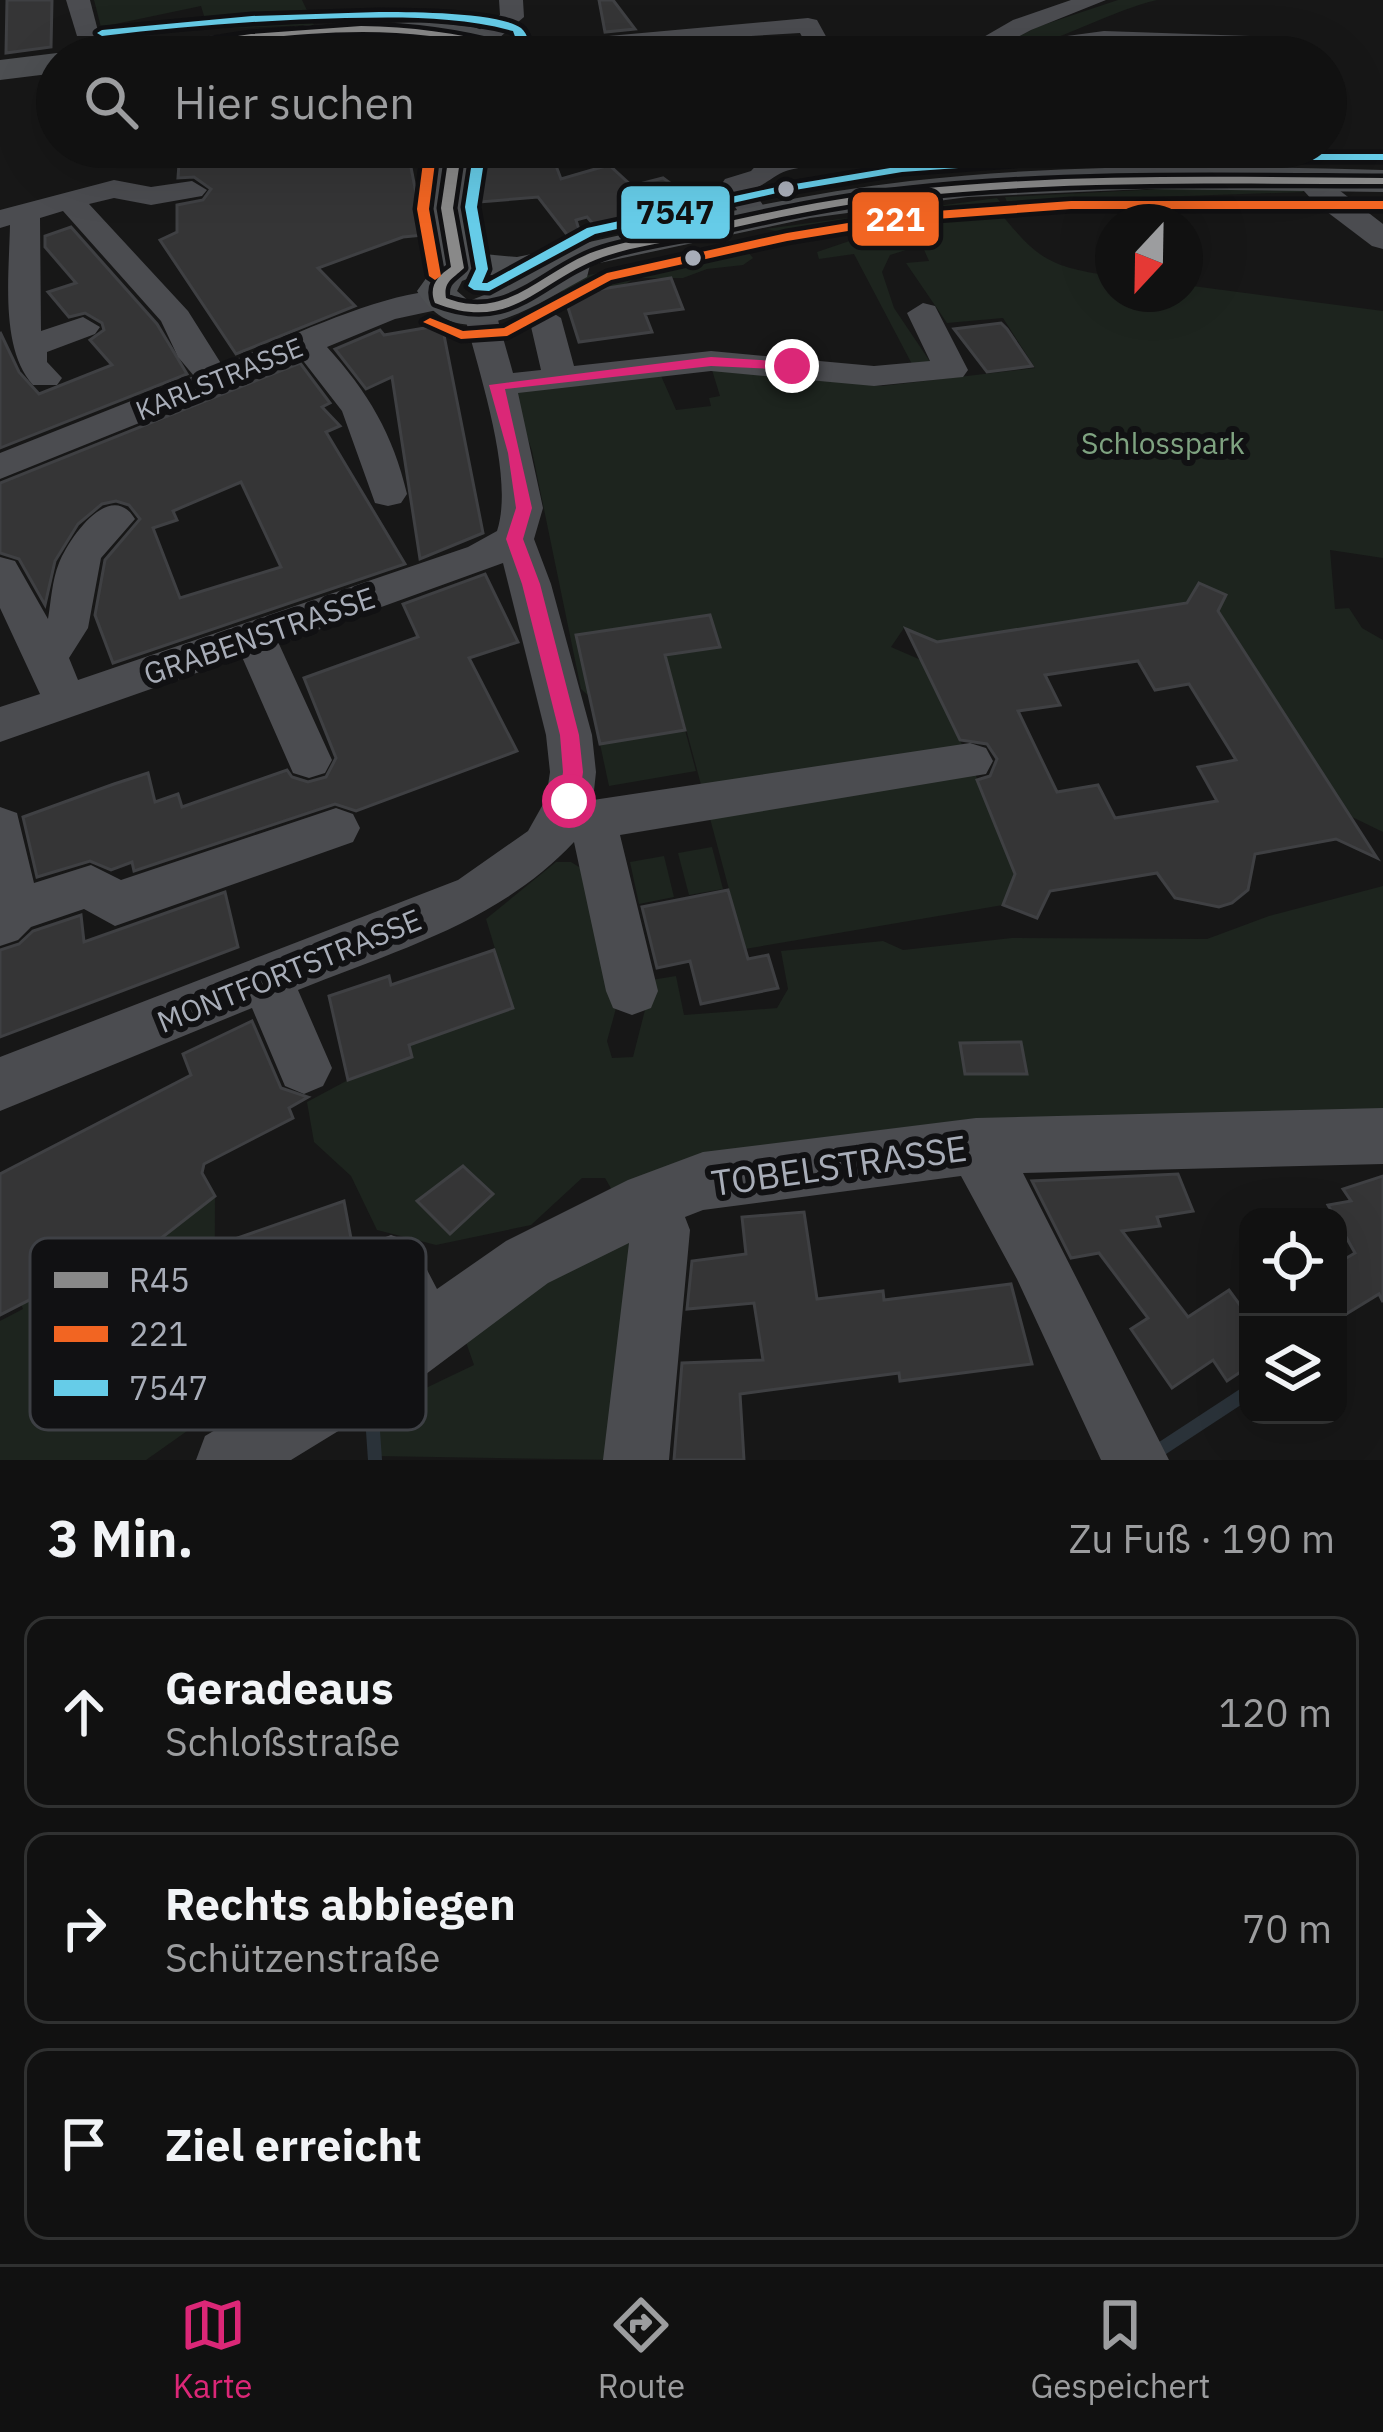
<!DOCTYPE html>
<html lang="de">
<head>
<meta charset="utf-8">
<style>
  :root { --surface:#111; --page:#1e1f1f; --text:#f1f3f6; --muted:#9c9d9f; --line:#303131; --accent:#db2777 }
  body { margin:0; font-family:"IBM Plex Sans",sans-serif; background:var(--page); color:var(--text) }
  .controls { position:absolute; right:36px; bottom:36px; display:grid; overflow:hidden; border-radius:24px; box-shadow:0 12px 48px #0002 }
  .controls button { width:108px; height:108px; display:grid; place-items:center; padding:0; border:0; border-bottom:3px solid var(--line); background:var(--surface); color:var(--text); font:60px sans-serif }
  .compass { position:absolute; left:1095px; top:204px; width:108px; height:108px; border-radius:50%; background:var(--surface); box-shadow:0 12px 48px #0002; rotate:202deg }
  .stop { position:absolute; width:36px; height:36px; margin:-27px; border:9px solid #db2777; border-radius:50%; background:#fff }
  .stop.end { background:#db2777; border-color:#fff; box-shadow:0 3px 12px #0008 }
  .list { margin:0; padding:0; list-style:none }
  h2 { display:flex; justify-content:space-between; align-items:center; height:156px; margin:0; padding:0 48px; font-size:51px }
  h2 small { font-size:39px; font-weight:400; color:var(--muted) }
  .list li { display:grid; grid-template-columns:78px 1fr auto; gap:36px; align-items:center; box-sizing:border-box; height:192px; margin:0 24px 24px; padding:0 24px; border:3px solid var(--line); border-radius:24px }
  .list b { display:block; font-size:45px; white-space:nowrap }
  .list p { margin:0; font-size:39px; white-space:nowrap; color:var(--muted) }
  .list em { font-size:39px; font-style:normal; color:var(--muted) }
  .icon { flex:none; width:66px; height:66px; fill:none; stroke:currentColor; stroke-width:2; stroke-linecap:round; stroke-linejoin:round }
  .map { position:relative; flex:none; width:1383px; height:1460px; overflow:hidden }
  .search { position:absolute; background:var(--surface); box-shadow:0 12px 48px #0002; left:36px; right:36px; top:36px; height:132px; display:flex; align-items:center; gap:30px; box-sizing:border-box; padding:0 42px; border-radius:66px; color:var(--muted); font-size:45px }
  .sheet { height:804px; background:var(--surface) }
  nav { display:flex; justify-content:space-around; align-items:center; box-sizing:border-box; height:168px; border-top:3px solid var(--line); background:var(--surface); font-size:33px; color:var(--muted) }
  nav a { display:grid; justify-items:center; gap:6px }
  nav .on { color:var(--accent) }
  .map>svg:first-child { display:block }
  .green { fill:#1d241e }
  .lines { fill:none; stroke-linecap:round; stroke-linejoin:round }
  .stream { stroke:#2a3239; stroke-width:14 }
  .building { fill:#353536; stroke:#3f4043; stroke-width:3; fill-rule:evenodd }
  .minor { fill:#4b4c50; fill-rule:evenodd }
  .major { fill:#4d4f52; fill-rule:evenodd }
  .bus-1-casing { stroke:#111113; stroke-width:9 }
  .bus-2-casing { stroke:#111113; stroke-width:9 }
  .bus-3-casing { stroke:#111113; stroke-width:9 }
  .bus-1 { fill:#898989; fill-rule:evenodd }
  .bus-2 { fill:#f26522; fill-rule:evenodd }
  .bus-3 { fill:#66cce8; fill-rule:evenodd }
  .route { fill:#db2777 }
  .bus-dot { fill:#a8adb8; stroke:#111113; stroke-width:4.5 }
  .labels { text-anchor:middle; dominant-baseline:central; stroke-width:12; stroke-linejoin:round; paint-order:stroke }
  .far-street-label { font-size:27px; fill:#a8adb8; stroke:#111113 }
  .park-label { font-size:30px; fill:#7fa381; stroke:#111113 }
  .street-label { font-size:30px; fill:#a8adb8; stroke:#111113 }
  .near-street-label { font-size:36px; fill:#a8adb8; stroke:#111113 }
  .key { fill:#111113; stroke:#3e4045; stroke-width:3 }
  .key-label { font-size:33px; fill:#a8adb8 }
  .line-badge { stroke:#111113; stroke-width:4.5 }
  .badge-label { font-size:33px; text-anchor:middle; font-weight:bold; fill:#fff }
  .pale-badge-label { font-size:33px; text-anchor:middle; font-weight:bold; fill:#111 }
</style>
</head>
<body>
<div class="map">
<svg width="1383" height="1460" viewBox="0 0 1383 1460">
  <rect width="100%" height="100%" fill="#171717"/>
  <!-- green -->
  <g class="green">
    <path d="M94,0H302L314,25L208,29L201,6L101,27Z"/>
    <path d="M1118,0H1157C1102,13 1031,57 980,57L1037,27Z"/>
    <path d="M1180,188H1297L1304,192L1007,202L1005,197Z"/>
    <path d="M997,198L1001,203L783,232L765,229Z"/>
    <path d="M996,208C1037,258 1047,267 1113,276V294H1185V285L1383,311V558L1330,550L1335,609L1349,608L1362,628L1383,640V832L1350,816L1218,611L1225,594L1199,584L1187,603L937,642L904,628L891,647L921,660L970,761L1015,874L1003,905L745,949L674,684L590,697L581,689L532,451L511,389L659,371L676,410L711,406L709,398L720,396L712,370L882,386L1035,368L1003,318L947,323L906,263L929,261L922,245L890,255L882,272L894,308L933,366H913L854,254L819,259L817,252L876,232L914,231L928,215Z"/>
    <path d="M741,244L753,258L743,265L707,269L683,278H636L607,294L562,292L569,279Z"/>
    <path d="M685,730L696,771L609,786L600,744Z"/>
    <path d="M712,847L723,889L689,895L678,853Z"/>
    <path d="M664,856L674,897L639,904L630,862Z"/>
    <path d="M556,862H571L584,870L618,1001L607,1041L612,1058L633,1057L646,1006L645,981L676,976L684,1015L777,1008L788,989L781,951L883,941L903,950L1012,938L1207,939L1269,916L1383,886V1111L616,1197L605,1178H582L531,1225L436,1245L377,1230L351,1176L314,1142L307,1102L348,1080L412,1057L409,1045L513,1008L486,919Z"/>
    <path d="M215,1196L214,1412L146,1460H0V1321L23,1309L21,1304L129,1249L134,1267L149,1259L144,1241Z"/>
    <path d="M631,1232L624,1460L375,1456V1385L393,1375L407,1397L474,1365L460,1325Z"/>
  </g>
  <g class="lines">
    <!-- stream -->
    <g class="stream">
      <path d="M371,1402L375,1460"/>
      <path d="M1158,1451L1245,1394"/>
    </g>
  </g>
  <!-- building -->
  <g class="building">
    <path d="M7,0H52L51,47L6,53Z"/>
    <path d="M599,0H613L635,29L605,32Z"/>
    <path d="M223,147L227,162L318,151L353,163L409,157L424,235L403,237L318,268L355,306L236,354L160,240L177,232V205L203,200L211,189L194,177L178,178L180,149Z"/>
    <path d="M555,163L561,179L609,165L632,186L663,178L693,200L675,206L685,216L642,226L636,217L595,226L587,217L576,220L582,239L572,241L538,197L480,202L475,167Z"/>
    <path d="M71,227L157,324L187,374L0,448V332L19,372L39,394L112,365L90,340L104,330L102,323L85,313L69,317L48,292L76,283L45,247V236Z"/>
    <path d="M671,278L683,309L645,314L652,332L579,342L564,295Z"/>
    <path d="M1001,323L1007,329L1032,366L987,372L954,329Z"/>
    <path d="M442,325L483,533L420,559L392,377L366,389L335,349L380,330L384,335Z"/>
    <path d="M300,363L330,403L322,407L340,426L326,432L405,564L113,663L95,615L105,560L140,519L129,505L116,501L102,504L78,524L55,561L45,605L19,559L0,553V483ZM241,482L281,567L180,598L153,528L177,520L173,511Z"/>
    <path d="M485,574L518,642L469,658L517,751L356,811L335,804L134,871L132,862L111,870L90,861L37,877L23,817L114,784L148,773L155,802L178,794L182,807L287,770L292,777L308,782L326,777L336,758L304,678L418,637L403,604Z"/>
    <path d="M1199,583L1226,595L1218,611L1377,858L1336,839L1255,854L1248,890L1232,903L1219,907L1175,898L1157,873L1050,891L1037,918L1003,905L1015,874L977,780L990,776L997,759L987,744L960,740L906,629L937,642L1187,603ZM1138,661L1155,690L1189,684L1236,760L1198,767L1217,801L1115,818L1098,785L1057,792L1018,711L1060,705L1045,675Z"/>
    <path d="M710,615L720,647L665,655L685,730L600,744L576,635Z"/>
    <path d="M728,890L748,959L768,955L778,988L701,1004L690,961L657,968L642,907Z"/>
    <path d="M225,892L238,947L0,1037V950L19,944L33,931L81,915L84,942Z"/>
    <path d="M494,950L513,1008L409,1045L412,1057L348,1080L329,996L389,976L391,985Z"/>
    <path d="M252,1021L281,1088L308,1097L289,1108L293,1118L204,1164L202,1173L215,1196L132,1261L129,1249L0,1315V1174L191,1075L183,1054Z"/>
    <path d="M1021,1042L1027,1074H965L960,1043Z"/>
    <path d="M463,1166L493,1194L450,1234L417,1201Z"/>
    <path d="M1178,1174L1193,1211L1157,1217L1160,1226L1122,1231L1188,1317L1229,1290L1248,1316V1367L1227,1381L1213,1360L1172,1388L1131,1329L1148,1318L1099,1253L1071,1258L1032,1181Z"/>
    <path d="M1383,1176V1302L1379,1294L1338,1319V1263L1355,1253L1328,1205L1351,1201L1343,1189Z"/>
    <path d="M344,1201L361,1292L344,1316L301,1345L235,1369L226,1242Z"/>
    <path d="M804,1212L817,1299L883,1291L884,1300L1011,1284L1032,1364L900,1381L899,1373L740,1394L744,1460H674L682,1363L763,1360L754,1303L687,1309L692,1261L746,1254L742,1217Z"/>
  </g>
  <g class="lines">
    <!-- minor -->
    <g class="minor">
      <path d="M66,0H90L98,31L95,36H77Z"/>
      <path d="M499,0H523L524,17L493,43H475V33L500,15Z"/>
      <path d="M1071,0H1106L1031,30L981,57H949L1013,20Z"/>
      <path d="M808,18L817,20L834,51L831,56L681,57L694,49L731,47L729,42L558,57L536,53L553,41ZM800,33L806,44L755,46L751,36Z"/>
      <path d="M378,26L390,33L388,57H362L366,33Z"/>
      <path d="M1104,31L1277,37L1289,44L1277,51L1104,45L1034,57H999L1030,41Z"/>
      <path d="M827,147L912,149C899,162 813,162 786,171C774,175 766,185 752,189L772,218L757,227L746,224L721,185L725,179L751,171L762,159Z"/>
      <path d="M1307,170L1317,173L1383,224V249L1372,246L1314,202L1293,179Z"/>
      <path d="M114,180L151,187L192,181L207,190L202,196L151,205L114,198L89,204L188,311L222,365C272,345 402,281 451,293L456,300L451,307L395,319L327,347C368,392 393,434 407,494L401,503L388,506L375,503L342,411L301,358L0,479V453L194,376L178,357L161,321L63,211L40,218L41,331L83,317L100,327L95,334L47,352V362L62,378L57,385H33C0,349 9,276 10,225L0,228V210Z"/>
      <path d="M480,303L496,313L513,373L541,370L529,318L545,308L561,318L574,366L711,351L874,366L930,361L907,313L923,303L935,306L968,370L963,377L874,386L711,371L518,393L543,508L534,539L551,584L592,735L596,772L593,800L970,743L986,748L993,761L986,774L620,835L658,991L651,1008L632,1015L613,1008L606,991L574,842C499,922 399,949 298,990L332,1068L323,1086L304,1094L285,1086L252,1008L0,1111V1057L458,880L528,831L546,799L550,772L546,735L503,563L279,644L332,760L325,773L309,778L293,773L242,657L0,742V707L40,694L0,608V557L15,561L48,619C51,601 52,580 59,563C70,536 111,479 135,519L101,558L88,628L69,658L78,680L468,547L497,531C515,476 478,371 464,313Z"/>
      <path d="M0,807L17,813L34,883L91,865L121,880L336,808L353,814L360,828L353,842L115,926L84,909L31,927L18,940L0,946Z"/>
      <path d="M1383,1108V1164L1023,1173L1169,1460H1101L1017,1279L961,1176L703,1210L685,1217L690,1230L669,1460H603L629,1243L548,1283L402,1392L291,1460H196L205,1436L302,1379L297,1368L306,1345L347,1319L370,1288L361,1265L369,1243L391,1235L413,1243L437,1289L506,1241L628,1180L703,1152L976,1118Z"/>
    </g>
    <!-- major -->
    <g class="major">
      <path d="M430,22L474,27L512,41L518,57C488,57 492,52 468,45C439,38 405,40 375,40C279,42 185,57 89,57L105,47L312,25Z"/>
      <path d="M57,53L69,57H57V73L0,80V60Z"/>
      <path d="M438,147H474L466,191L472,253L517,257C648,231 778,196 910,181C1067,163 1226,166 1383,170V192L1146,189L968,197L810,218L590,265L587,277C534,305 460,361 417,291L437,263L429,208ZM477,275H495L507,286L469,301L457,291L462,281Z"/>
    </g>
    <defs>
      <g id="bus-1">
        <path d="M361,26C411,27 456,32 505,46L507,57H497L496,50C400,21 299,33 201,46C168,51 134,57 100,57L251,34Z"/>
        <path d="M450,147H462L453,208L464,268C454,278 443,281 446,298C508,322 542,270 596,251C627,240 661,236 693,229C765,213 836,197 909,190C1066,173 1225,177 1383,178V184C1225,184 1065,180 908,197C838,204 769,219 701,235C669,242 634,246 603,257C538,280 513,334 435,303C428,286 438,276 451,267L441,208Z"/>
      </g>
      <g id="bus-2">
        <path d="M335,54H441L446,57H330Z"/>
        <path d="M425,147H437L429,209L441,276L435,280L429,276L417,209Z"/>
        <path d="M1071,201H1383V209H1071L909,221L787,241L611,280L507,336L461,339L423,322L430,318L463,331L504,328L607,273L787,233L909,213Z"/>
      </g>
      <g id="bus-3">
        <path d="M379,12C409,12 499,12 521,28C528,34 530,45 531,54L522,56L513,31C458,16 401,17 345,18C264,20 183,26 102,36L97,33L102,30L252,16Z"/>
        <path d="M479,152L485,155L477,207L488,269L482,283H487L587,228L777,187L902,166L1070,154H1383V160H1070L902,172L777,193L595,234L489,291L474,290L468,286L476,269L465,207L473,155Z"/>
      </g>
    </defs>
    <!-- bus-1 casing -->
    <use href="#bus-1" class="bus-1-casing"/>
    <!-- bus-2 casing -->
    <use href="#bus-2" class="bus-2-casing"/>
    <!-- bus-3 casing -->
    <use href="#bus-3" class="bus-3-casing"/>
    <!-- bus-1 -->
    <use href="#bus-1" class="bus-1"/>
    <!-- bus-2 -->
    <use href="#bus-2" class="bus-2"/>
    <!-- bus-3 -->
    <use href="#bus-3" class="bus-3"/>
  </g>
  <!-- route -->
  <path class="route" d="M711,357L792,362L799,366L792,370L711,366L505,389L532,508L523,539L540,584L579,735L583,772L579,801L569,810L559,801L563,772L560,735L522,584L506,539L516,508L508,453L489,385Z"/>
  <!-- markers -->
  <g class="bus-dot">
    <circle cx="786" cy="189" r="10"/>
    <circle cx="693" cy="258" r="10"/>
  </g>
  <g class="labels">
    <!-- far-street labels -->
    <g class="far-street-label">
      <text transform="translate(219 378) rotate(-22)">KARLSTRASSE</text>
    </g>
    <!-- park labels -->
    <g class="park-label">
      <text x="1163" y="442">Schlosspark</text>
    </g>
    <!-- street labels -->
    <g class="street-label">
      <text transform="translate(259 635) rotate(-19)">GRABENSTRASSE</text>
      <text transform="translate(289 970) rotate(-22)">MONTFORTSTRASSE</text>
    </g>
    <!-- near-street labels -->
    <g class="near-street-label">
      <text transform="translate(839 1165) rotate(-8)">TOBELSTRASSE</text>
    </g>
  </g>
  <!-- legend -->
  <rect x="30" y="1238" width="396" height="192" rx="18" class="key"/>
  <rect x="54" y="1272" width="54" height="16" fill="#898989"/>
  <rect x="54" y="1326" width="54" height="16" fill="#f26522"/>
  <rect x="54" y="1380" width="54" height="16" fill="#66cce8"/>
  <g class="key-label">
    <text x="129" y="1292">R45</text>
    <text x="129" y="1346">221</text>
    <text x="129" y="1400">7547</text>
  </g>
  <g class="line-badge">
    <rect x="619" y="184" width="113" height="57" rx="12" fill="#66cce8"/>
    <rect x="850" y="190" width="91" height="58" rx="12" fill="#f26522"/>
  </g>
  <g class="badge-label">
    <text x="895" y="231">221</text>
  </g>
  <g class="pale-badge-label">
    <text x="675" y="224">7547</text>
  </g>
</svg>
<div class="controls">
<button><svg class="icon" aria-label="locate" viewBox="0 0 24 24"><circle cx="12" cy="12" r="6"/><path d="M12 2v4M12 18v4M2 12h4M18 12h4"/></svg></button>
<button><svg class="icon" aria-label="layers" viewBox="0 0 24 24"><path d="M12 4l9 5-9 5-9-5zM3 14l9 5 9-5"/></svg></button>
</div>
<svg class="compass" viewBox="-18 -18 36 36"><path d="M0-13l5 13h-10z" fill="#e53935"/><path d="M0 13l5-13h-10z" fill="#9c9d9f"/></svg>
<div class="stop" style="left:569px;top:801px"></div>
<div class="stop end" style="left:792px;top:366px"></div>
<div class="search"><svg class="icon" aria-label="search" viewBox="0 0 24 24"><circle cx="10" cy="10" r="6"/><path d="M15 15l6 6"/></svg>Hier suchen</div>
</div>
<section class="sheet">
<h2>3 Min.<small>Zu Fuß · 190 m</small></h2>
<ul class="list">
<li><svg class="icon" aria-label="ahead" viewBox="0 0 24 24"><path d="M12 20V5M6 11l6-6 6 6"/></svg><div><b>Geradeaus</b><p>Schloßstraße</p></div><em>120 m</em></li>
<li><svg class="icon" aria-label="right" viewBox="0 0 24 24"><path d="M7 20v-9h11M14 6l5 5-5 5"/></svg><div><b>Rechts abbiegen</b><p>Schützenstraße</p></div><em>70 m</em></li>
<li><svg class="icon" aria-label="arrive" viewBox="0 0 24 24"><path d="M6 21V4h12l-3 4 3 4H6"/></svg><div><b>Ziel erreicht</b></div></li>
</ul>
</section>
<nav>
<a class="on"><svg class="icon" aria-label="map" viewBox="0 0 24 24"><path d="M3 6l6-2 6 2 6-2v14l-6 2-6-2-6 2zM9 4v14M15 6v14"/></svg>Karte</a>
<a><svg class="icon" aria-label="directions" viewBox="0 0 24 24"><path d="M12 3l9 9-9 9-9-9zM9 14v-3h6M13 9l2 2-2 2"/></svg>Route</a>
<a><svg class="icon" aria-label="saved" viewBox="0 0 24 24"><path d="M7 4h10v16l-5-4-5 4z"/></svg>Gespeichert</a>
</nav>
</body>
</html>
